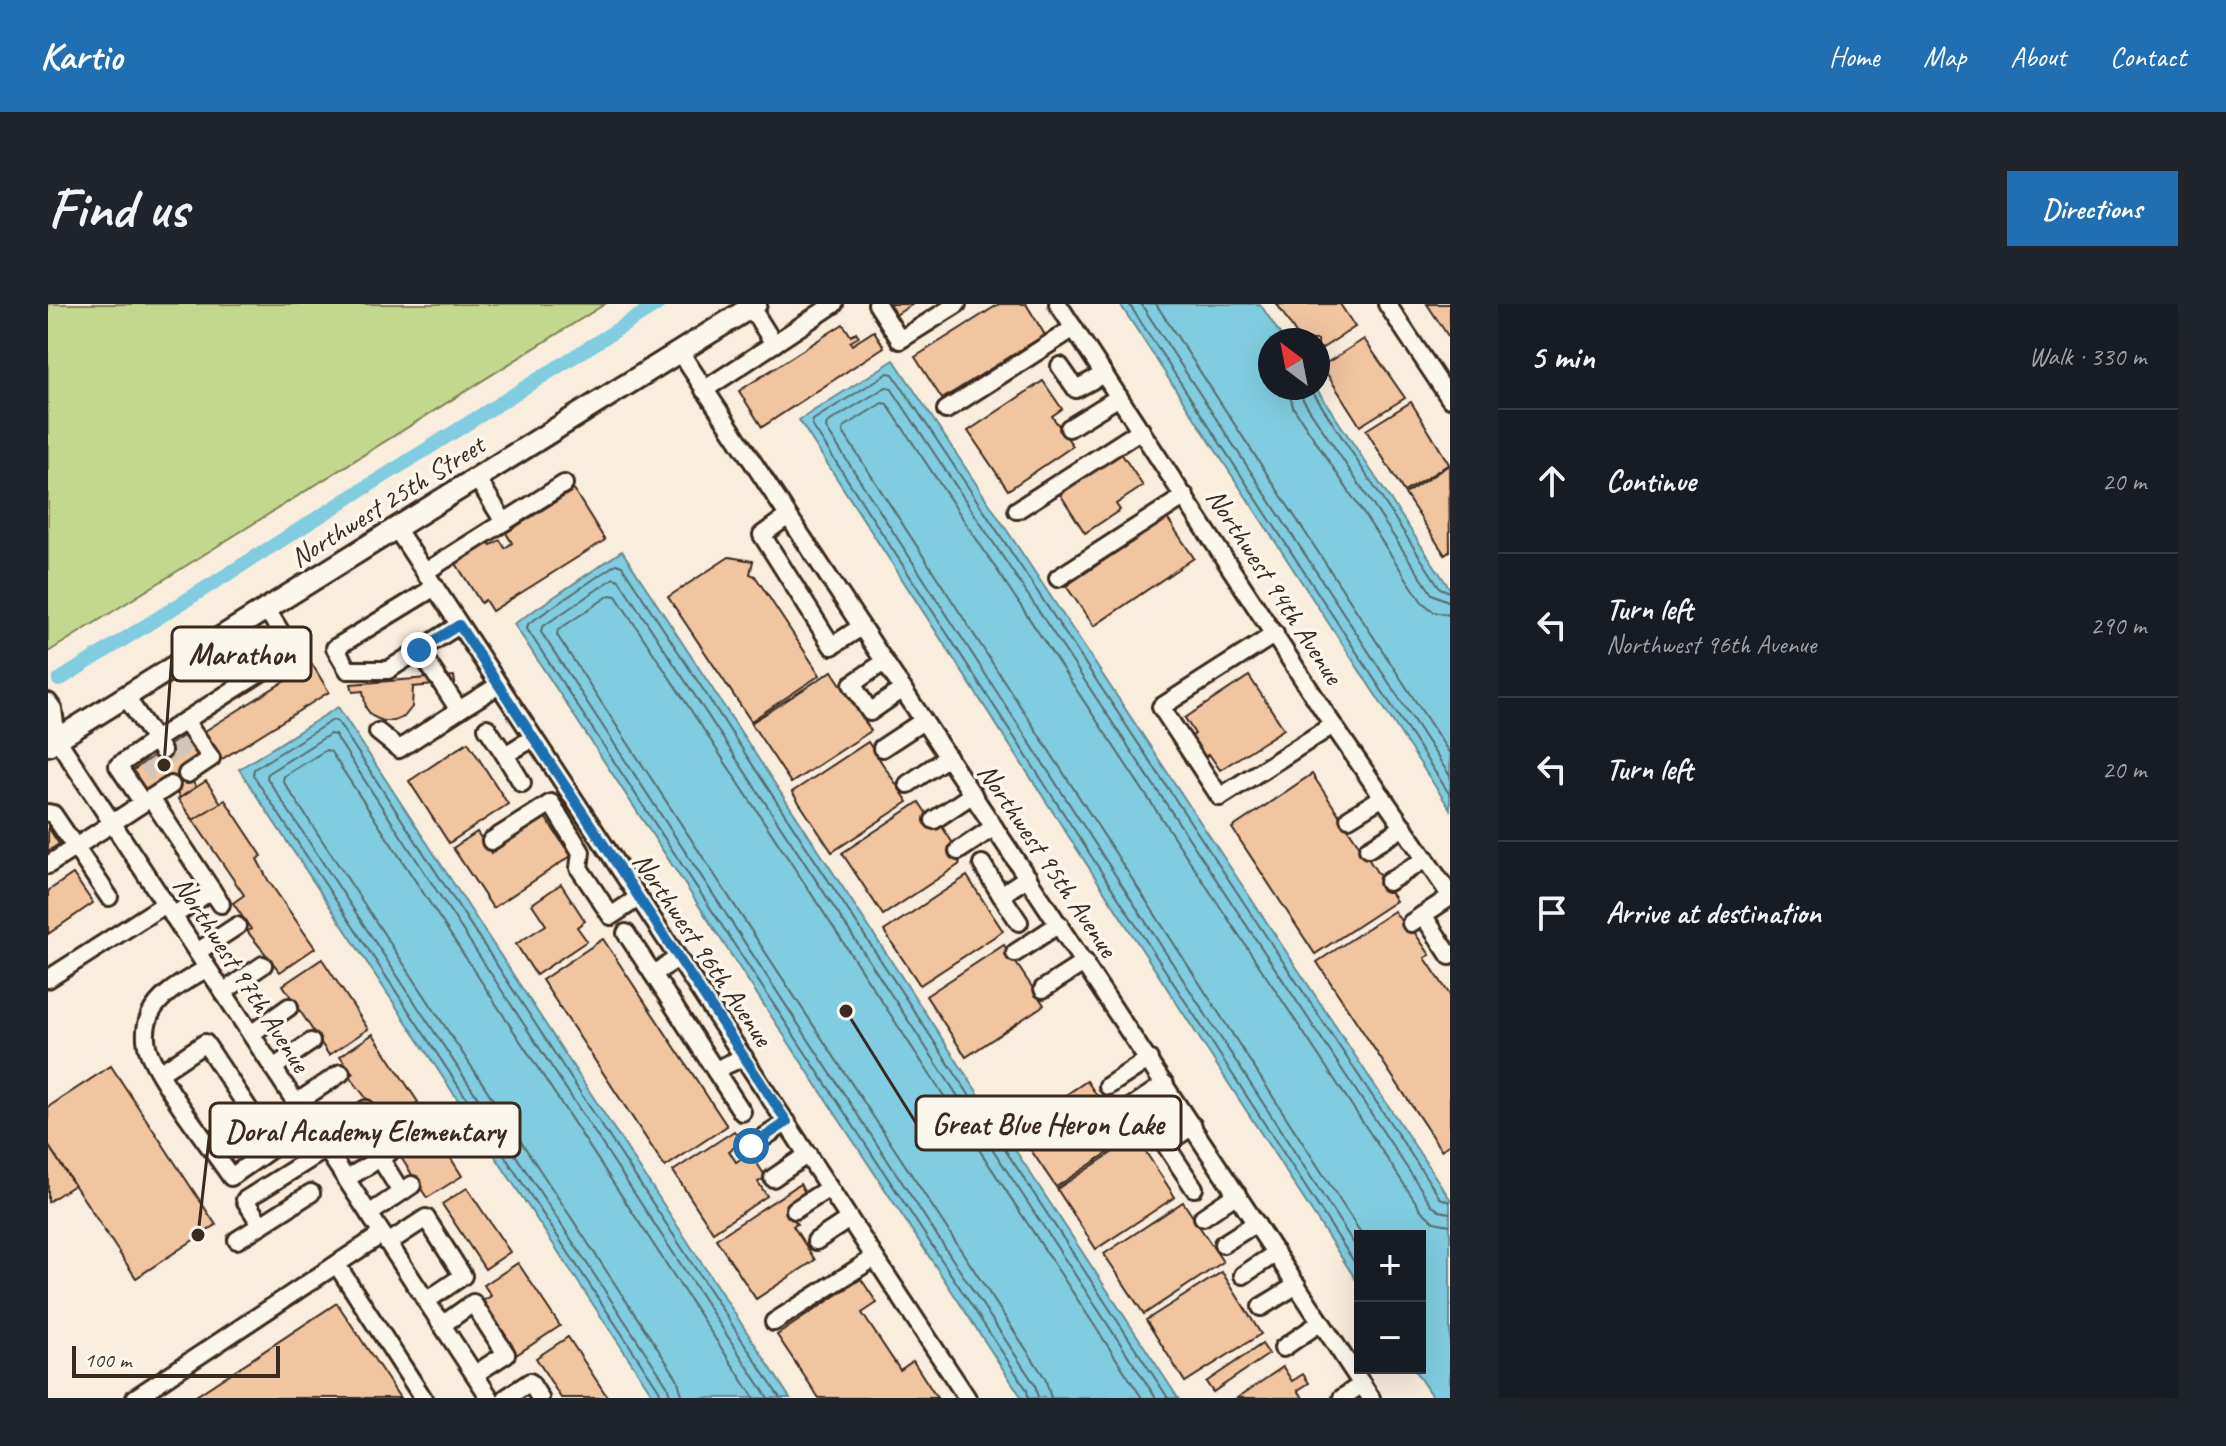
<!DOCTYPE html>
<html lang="en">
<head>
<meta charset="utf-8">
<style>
  :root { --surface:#171b24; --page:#20242c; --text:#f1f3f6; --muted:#9ea1a6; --line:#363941; --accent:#1f6fb2 }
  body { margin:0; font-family:Caveat,sans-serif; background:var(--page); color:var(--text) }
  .controls { position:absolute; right:24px; bottom:24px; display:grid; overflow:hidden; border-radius:0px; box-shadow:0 8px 32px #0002 }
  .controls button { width:72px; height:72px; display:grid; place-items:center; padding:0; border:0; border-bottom:2px solid var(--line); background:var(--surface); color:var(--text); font:40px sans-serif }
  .compass { position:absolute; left:1210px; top:24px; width:72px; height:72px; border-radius:50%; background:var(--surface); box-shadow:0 8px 32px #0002; rotate:328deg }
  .scale { position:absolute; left:24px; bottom:20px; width:208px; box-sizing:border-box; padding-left:8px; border:4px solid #3b2a1e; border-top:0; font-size:22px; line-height:28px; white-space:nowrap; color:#3b2a1e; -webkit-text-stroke:6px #fbf7ec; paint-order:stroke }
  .stop { position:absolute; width:24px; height:24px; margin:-18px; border:6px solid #1f6fb2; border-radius:50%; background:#fff }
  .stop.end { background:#1f6fb2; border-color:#fff; box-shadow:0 2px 8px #0008 }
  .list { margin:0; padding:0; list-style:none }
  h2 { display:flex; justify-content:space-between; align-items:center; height:104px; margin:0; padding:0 32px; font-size:34px }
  h2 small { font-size:26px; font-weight:400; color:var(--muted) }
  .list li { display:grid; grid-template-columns:52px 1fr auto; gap:24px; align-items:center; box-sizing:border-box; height:144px; padding:0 32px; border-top:2px solid var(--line) }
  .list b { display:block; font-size:30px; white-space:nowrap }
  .list p { margin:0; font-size:26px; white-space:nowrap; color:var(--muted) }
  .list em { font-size:26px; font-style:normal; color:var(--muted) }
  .icon { flex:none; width:44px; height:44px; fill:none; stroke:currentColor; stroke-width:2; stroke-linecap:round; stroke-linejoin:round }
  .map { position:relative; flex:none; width:1402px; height:1094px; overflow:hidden; border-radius:0px }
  header { display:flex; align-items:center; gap:48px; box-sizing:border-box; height:112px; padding:0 40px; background:var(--accent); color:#fff }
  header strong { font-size:38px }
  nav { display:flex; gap:44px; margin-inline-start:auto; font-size:28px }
  .intro { display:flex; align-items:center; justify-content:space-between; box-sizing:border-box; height:192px; padding:0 48px }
  h1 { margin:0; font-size:56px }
  .button { padding:20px 36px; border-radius:0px; background:var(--accent); color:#fff; font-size:28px; font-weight:700 }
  main { display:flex; gap:48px; padding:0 48px }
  aside { flex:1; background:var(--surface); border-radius:0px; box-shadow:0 8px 32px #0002 }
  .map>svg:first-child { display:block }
  .green { fill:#c3d88e; stroke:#7f8156; stroke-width:2 }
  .water { fill:#81cce0; stroke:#658b92; stroke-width:2 }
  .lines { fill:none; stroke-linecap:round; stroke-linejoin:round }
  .shore { stroke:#576b6c; stroke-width:2 }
  .canal { stroke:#81cce0; stroke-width:14 }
  .building { fill:#f1c5a0; stroke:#3b2a1e; stroke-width:2 }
  .minor-tunnel { stroke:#d3c6b7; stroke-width:16; stroke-dasharray:16 8; stroke-linecap:butt }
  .minor-casing { stroke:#3b2a1e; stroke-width:22 }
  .major-casing { stroke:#3b2a1e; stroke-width:26 }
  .minor { stroke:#fbf7ec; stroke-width:16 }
  .major { stroke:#fbf7ec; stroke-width:20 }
  .route { stroke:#1f6fb2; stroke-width:10 }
  .labels { text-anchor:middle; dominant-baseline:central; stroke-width:7; stroke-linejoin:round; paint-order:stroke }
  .street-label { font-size:28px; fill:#3b2a1e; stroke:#fbf7ec }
  .leader { fill:none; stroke:#3b2a1e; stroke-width:3 }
  .callout-dot { fill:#3b2a1e; stroke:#fbf7ec; stroke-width:3 }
  .callout { fill:#fbf7ec; stroke:#3b2a1e; stroke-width:3 }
  .callout-label { font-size:30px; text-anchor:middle; font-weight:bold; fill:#3b2a1e }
</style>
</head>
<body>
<header>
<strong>Kartio</strong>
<nav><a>Home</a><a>Map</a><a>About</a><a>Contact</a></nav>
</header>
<div class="intro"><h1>Find us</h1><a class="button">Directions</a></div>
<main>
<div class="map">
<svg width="1402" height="1094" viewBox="0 0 1402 1094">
  <rect width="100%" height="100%" fill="#f9eddd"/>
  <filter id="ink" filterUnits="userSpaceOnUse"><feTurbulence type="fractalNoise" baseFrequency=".0125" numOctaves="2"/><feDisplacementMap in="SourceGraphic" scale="16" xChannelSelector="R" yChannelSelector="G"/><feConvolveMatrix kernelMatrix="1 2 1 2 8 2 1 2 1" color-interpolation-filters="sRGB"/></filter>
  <g filter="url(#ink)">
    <!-- green -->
    <path class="green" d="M0,0H557L0,348Z"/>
    <!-- water -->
    <g class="water">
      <path d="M1072,0H1212L1236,36H1222V84H1268L1402,285V505Z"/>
      <path d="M846,56L1402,895V1094H1385L1365,1064H1372V932H1312V982L751,116Z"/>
      <path d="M574,247L1130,1094H974L466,320Z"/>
      <path d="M290,403L742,1094H607L191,465Z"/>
    </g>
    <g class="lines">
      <!-- shore -->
      <g class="shore">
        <path d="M1081,0L1402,491"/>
        <path d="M1093,0L1402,472"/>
        <path d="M1108,0L1402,450"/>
        <path d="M1240,84L1245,103L1374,298L1386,308L1402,311"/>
        <path d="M1252,84L1255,96L1384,290L1402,298"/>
        <path d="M1262,84L1392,284L1402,288"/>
        <path d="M1315,932L795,128L796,123L834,99L839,100L1373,906L1386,918L1402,921"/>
        <path d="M1312,949L778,124L779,119L838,83L843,84L1383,900L1391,907L1402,909"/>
        <path d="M1312,967L764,121L765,116L840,69L845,70L1392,894L1402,898"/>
        <path d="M613,1094L611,1086L205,471L206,465L285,416L290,418L732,1094"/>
        <path d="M623,1094L619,1081L219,474L220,469L282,430L287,431L720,1094"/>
        <path d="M635,1094L629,1074L235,477L236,472L278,446L283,448L706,1094"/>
        <path d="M980,1094L979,1086L479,325L480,320L568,260L574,262L1120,1094"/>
        <path d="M990,1094L987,1081L493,328L494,323L566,274L571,276L1108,1094"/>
        <path d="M1003,1094L997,1074L509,331L510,326L562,291L568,292L1094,1094"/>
      </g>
      <!-- canal -->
      <path class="canal" d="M11,376L610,0"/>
    </g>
    <!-- building -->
    <g class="building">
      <path d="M838,0H865L846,12Z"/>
      <path d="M951,0H978L997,31L894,95L867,53Z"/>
      <path d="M1229,0H1292L1307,23L1270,47V36H1252Z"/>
      <path d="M1379,0H1402V35Z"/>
      <path d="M795,20L803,32L808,28L811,33L802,38L804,41L826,27L836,43L714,123L691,87Z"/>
      <path d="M1316,35L1357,94L1312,122L1274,62Z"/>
      <path d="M995,77L1014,105L1004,112L1025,142L960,186L920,127Z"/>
      <path d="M1363,98L1401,160L1356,188L1318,126Z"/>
      <path d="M1073,149L1095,182L1068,200L1072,206L1037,229L1012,190Z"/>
      <path d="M1401,161L1402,247L1397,251L1357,190Z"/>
      <path d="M526,186L557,236L444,307L437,296L433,299L407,258L441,237L443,241L452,236L457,244L464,239L458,229Z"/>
      <path d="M1119,214L1146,254L1046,322L1018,282Z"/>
      <path d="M681,253L705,257L702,270L707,272L772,371L703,417L620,293Z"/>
      <path d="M264,360L281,388L174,455L157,427Z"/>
      <path d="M784,367L823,427L743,479L703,419Z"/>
      <path d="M406,372L407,379L365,383L364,403L356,413L346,417H334L324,412L318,404L315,387L305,388L303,380Z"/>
      <path d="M1201,372L1236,425L1172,466L1161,450L1154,455L1141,434L1147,430L1137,414Z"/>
      <path d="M140,429L154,450L135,463L148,483L132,494L120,476L99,489L84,467Z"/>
      <path d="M420,438L460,500L401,539L361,477Z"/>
      <path d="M820,438L860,498L784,548L744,488Z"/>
      <path d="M1264,470L1348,597L1267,650L1184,524Z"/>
      <path d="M158,477L173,499L145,516L130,495Z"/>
      <path d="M177,496L214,552L209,555L220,576L267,644L232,668L199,627L203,625L185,599L196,591L145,516Z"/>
      <path d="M871,498L888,524L893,521L906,541L902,544L912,560L835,611L794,549Z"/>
      <path d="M497,513L523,552L445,604L405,544L429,528L443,549Z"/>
      <path d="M0,523L11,540L0,547Z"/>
      <path d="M25,570L45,599L0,630V587Z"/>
      <path d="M919,572L955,627L872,681L836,627Z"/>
      <path d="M513,580L537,617L529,623L539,637L488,671L468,640L498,621L484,600Z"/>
      <path d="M1346,607L1358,624L1362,622L1382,651L1377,654L1402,691V840L1393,846L1269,658Z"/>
      <path d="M555,635L679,822L617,863L494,676Z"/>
      <path d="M956,641L996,701L918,753L878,692Z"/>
      <path d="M274,655L320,725L281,751L235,681Z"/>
      <path d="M325,730L370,798L338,820L302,773L305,770L292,752Z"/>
      <path d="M63,762L168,921L88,974L0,841V803Z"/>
      <path d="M1039,777L1079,836L1008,883L968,824Z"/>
      <path d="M373,807L414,872L379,894L338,830Z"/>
      <path d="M686,827L694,838L681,847L688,858L702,849L718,873L710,878L719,892L665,928L625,867Z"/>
      <path d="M1088,833L1127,893L1048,945L1009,885Z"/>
      <path d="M0,841L26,881L0,898Z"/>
      <path d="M752,880L758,890L738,903L749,920L745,922L767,956L708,995L668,935Z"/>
      <path d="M419,884L462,948L437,965L394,900Z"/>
      <path d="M1135,898L1175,958L1096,1010L1056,950Z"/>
      <path d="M470,959L512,1022L468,1051L433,998L443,992L436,981Z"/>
      <path d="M1174,968L1213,1030L1137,1078L1098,1016Z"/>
      <path d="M813,975L829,999L814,1009L852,1066L865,1057L889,1094H771L729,1031Z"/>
      <path d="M289,999L352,1094H145Z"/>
      <path d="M520,1033L560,1094H513L488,1054Z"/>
      <path d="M1214,1040L1221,1050L1165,1088L1158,1078Z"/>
      <path d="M1235,1063L1244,1077L1255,1070L1261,1079L1250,1086L1255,1094H1189Z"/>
    </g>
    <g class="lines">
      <!-- minor-tunnel -->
      <g class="minor-tunnel">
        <path d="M128,438L142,458"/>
        <path d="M114,447L133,474"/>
        <path d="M98,458L114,480"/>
      </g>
      <defs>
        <g id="minor">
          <path d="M829,0L852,36L909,0"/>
          <path d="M1010,0L1285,421L1402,591"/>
          <path d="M1339,0L1402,95"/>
          <path d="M703,3L726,40"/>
          <path d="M632,48L1323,1094"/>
          <path d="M1012,62L1028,85L1056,70"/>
          <path d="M656,86L786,0"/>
          <path d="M898,106L1026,24"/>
          <path d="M1021,124L1071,93"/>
          <path d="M429,174L456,218L516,180"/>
          <path d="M969,206L1093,126"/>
          <path d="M740,212L714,231L784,342L813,323"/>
          <path d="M348,224L919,1094"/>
          <path d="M377,268L456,218"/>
          <path d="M1010,274L1137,192"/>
          <path d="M387,283L287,344L300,366H340L411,321"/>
          <path d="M1227,330L1113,403L1172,493L1285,421"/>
          <path d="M371,346L389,373"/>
          <path d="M836,358L804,380L822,408L855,385"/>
          <path d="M394,380L411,406L451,381"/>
          <path d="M78,393L107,436L245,348L219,306"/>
          <path d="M0,398L5,405L9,435"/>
          <path d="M137,417L163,454L139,470"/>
          <path d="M439,424L457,451L485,434"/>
          <path d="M330,428L351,445L411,406"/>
          <path d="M0,429L9,435L442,1094"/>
          <path d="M834,444L875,417"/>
          <path d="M457,451L474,479"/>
          <path d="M860,480L900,453"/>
          <path d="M103,494L123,481"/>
          <path d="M95,499L103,494L173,600"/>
          <path d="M0,509L5,510L61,593"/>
          <path d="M1301,514L1335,493"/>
          <path d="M886,516L925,490"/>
          <path d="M443,537L503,499L533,548L531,564L563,612L590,594"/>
          <path d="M1320,545L1356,523"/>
          <path d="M910,547L946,523"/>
          <path d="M934,560L953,591L980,573"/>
          <path d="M0,561L95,499L70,462L107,436L114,447"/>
          <path d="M1340,578L1378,555"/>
          <path d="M953,591L971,618"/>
          <path d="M1375,611L1402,652"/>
          <path d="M125,612L164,586"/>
          <path d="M1363,619L1402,593"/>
          <path d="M578,629L605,670L630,654"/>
          <path d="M149,648L189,622"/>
          <path d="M967,649L1011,620"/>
          <path d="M605,670L694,808"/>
          <path d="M0,675L117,600"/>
          <path d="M995,685L1037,658"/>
          <path d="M175,688L215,661"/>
          <path d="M203,730L241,703"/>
          <path d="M225,764L263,738"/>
          <path d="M667,766L696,753"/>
          <path d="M112,769L157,739L226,843L183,873C165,846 104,768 99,742C97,732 98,720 102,711C112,689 140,676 159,664"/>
          <path d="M1060,782L1101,755"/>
          <path d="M248,799L293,769"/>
          <path d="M1077,807L1117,780"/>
          <path d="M1145,822L1117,840L1146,884"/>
          <path d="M272,836L318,805"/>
          <path d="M703,842L739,818"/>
          <path d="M332,854L353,888"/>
          <path d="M725,874L760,850"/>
          <path d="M298,875L342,848"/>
          <path d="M263,889L213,921L197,896L278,845"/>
          <path d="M747,906L781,884"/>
          <path d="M321,910L364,881"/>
          <path d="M1155,913L1189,890"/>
          <path d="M189,936L213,921"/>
          <path d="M768,937L801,915"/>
          <path d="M340,939L378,914L415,972L378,997"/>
          <path d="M1175,940L1208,919"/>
          <path d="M289,961L375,1094"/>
          <path d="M1195,971L1228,949"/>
          <path d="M1213,1003L1249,981"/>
          <path d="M726,1018L826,954"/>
          <path d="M394,1021L425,999L458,1050L427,1070"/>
          <path d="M1235,1044L1273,1018"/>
          <path d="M87,1094L334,930"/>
          <path d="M458,1094L482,1078L492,1094"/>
          <path d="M1294,1094L1314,1080"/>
        </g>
        <path id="major" d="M0,441L708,0"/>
      </defs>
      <!-- minor casing -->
      <use href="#minor" class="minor-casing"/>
      <!-- major casing -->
      <use href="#major" class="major-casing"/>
      <!-- minor -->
      <use href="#minor" class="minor"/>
      <!-- major -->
      <use href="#major" class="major"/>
    </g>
  </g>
  <g class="lines" filter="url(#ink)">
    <!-- route -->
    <path class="route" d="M371,346L411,321L739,818L703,842"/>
  </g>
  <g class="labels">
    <!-- street labels -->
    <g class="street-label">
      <text transform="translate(339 197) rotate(-32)">Northwest 25th Street</text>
      <text transform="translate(1227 282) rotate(57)">Northwest 94th Avenue</text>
      <text transform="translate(1000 556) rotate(56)">Northwest 95th Avenue</text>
      <text transform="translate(655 645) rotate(56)">Northwest 96th Avenue</text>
      <text transform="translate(194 670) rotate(57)">Northwest 97th Avenue</text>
    </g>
  </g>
  <!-- callouts -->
  <path class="leader" d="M116 461L124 350M798 707L868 819M150 931L162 826"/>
  <g class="callout-dot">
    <circle cx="116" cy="461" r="8"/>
    <circle cx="798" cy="707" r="8"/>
    <circle cx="150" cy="931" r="8"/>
  </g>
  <g class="callout">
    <rect x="124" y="323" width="139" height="54" rx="8"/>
    <rect x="868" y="792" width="265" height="54" rx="8"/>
    <rect x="162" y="799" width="310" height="54" rx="8"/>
  </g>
  <g class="callout-label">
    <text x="194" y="360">Marathon</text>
    <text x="1000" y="830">Great Blue Heron Lake</text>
    <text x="317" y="837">Doral Academy Elementary</text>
  </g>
</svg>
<div class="controls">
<button>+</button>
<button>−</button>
</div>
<svg class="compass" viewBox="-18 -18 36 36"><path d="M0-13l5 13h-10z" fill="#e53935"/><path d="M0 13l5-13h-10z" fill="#9ea1a6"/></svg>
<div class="scale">100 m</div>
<div class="stop" style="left:703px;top:842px"></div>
<div class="stop end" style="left:371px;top:346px"></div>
</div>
<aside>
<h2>5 min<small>Walk · 330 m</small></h2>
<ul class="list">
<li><svg class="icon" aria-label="ahead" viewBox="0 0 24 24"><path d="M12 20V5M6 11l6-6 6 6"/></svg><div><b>Continue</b></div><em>20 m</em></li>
<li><svg class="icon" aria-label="left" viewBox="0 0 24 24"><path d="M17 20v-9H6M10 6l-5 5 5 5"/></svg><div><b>Turn left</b><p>Northwest 96th Avenue</p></div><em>290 m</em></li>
<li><svg class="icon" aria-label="left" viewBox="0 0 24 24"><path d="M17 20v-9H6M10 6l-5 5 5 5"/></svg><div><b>Turn left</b></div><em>20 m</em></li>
<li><svg class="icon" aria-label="arrive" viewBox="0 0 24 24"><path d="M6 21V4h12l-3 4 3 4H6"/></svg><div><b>Arrive at destination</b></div></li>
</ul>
</aside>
</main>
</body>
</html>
